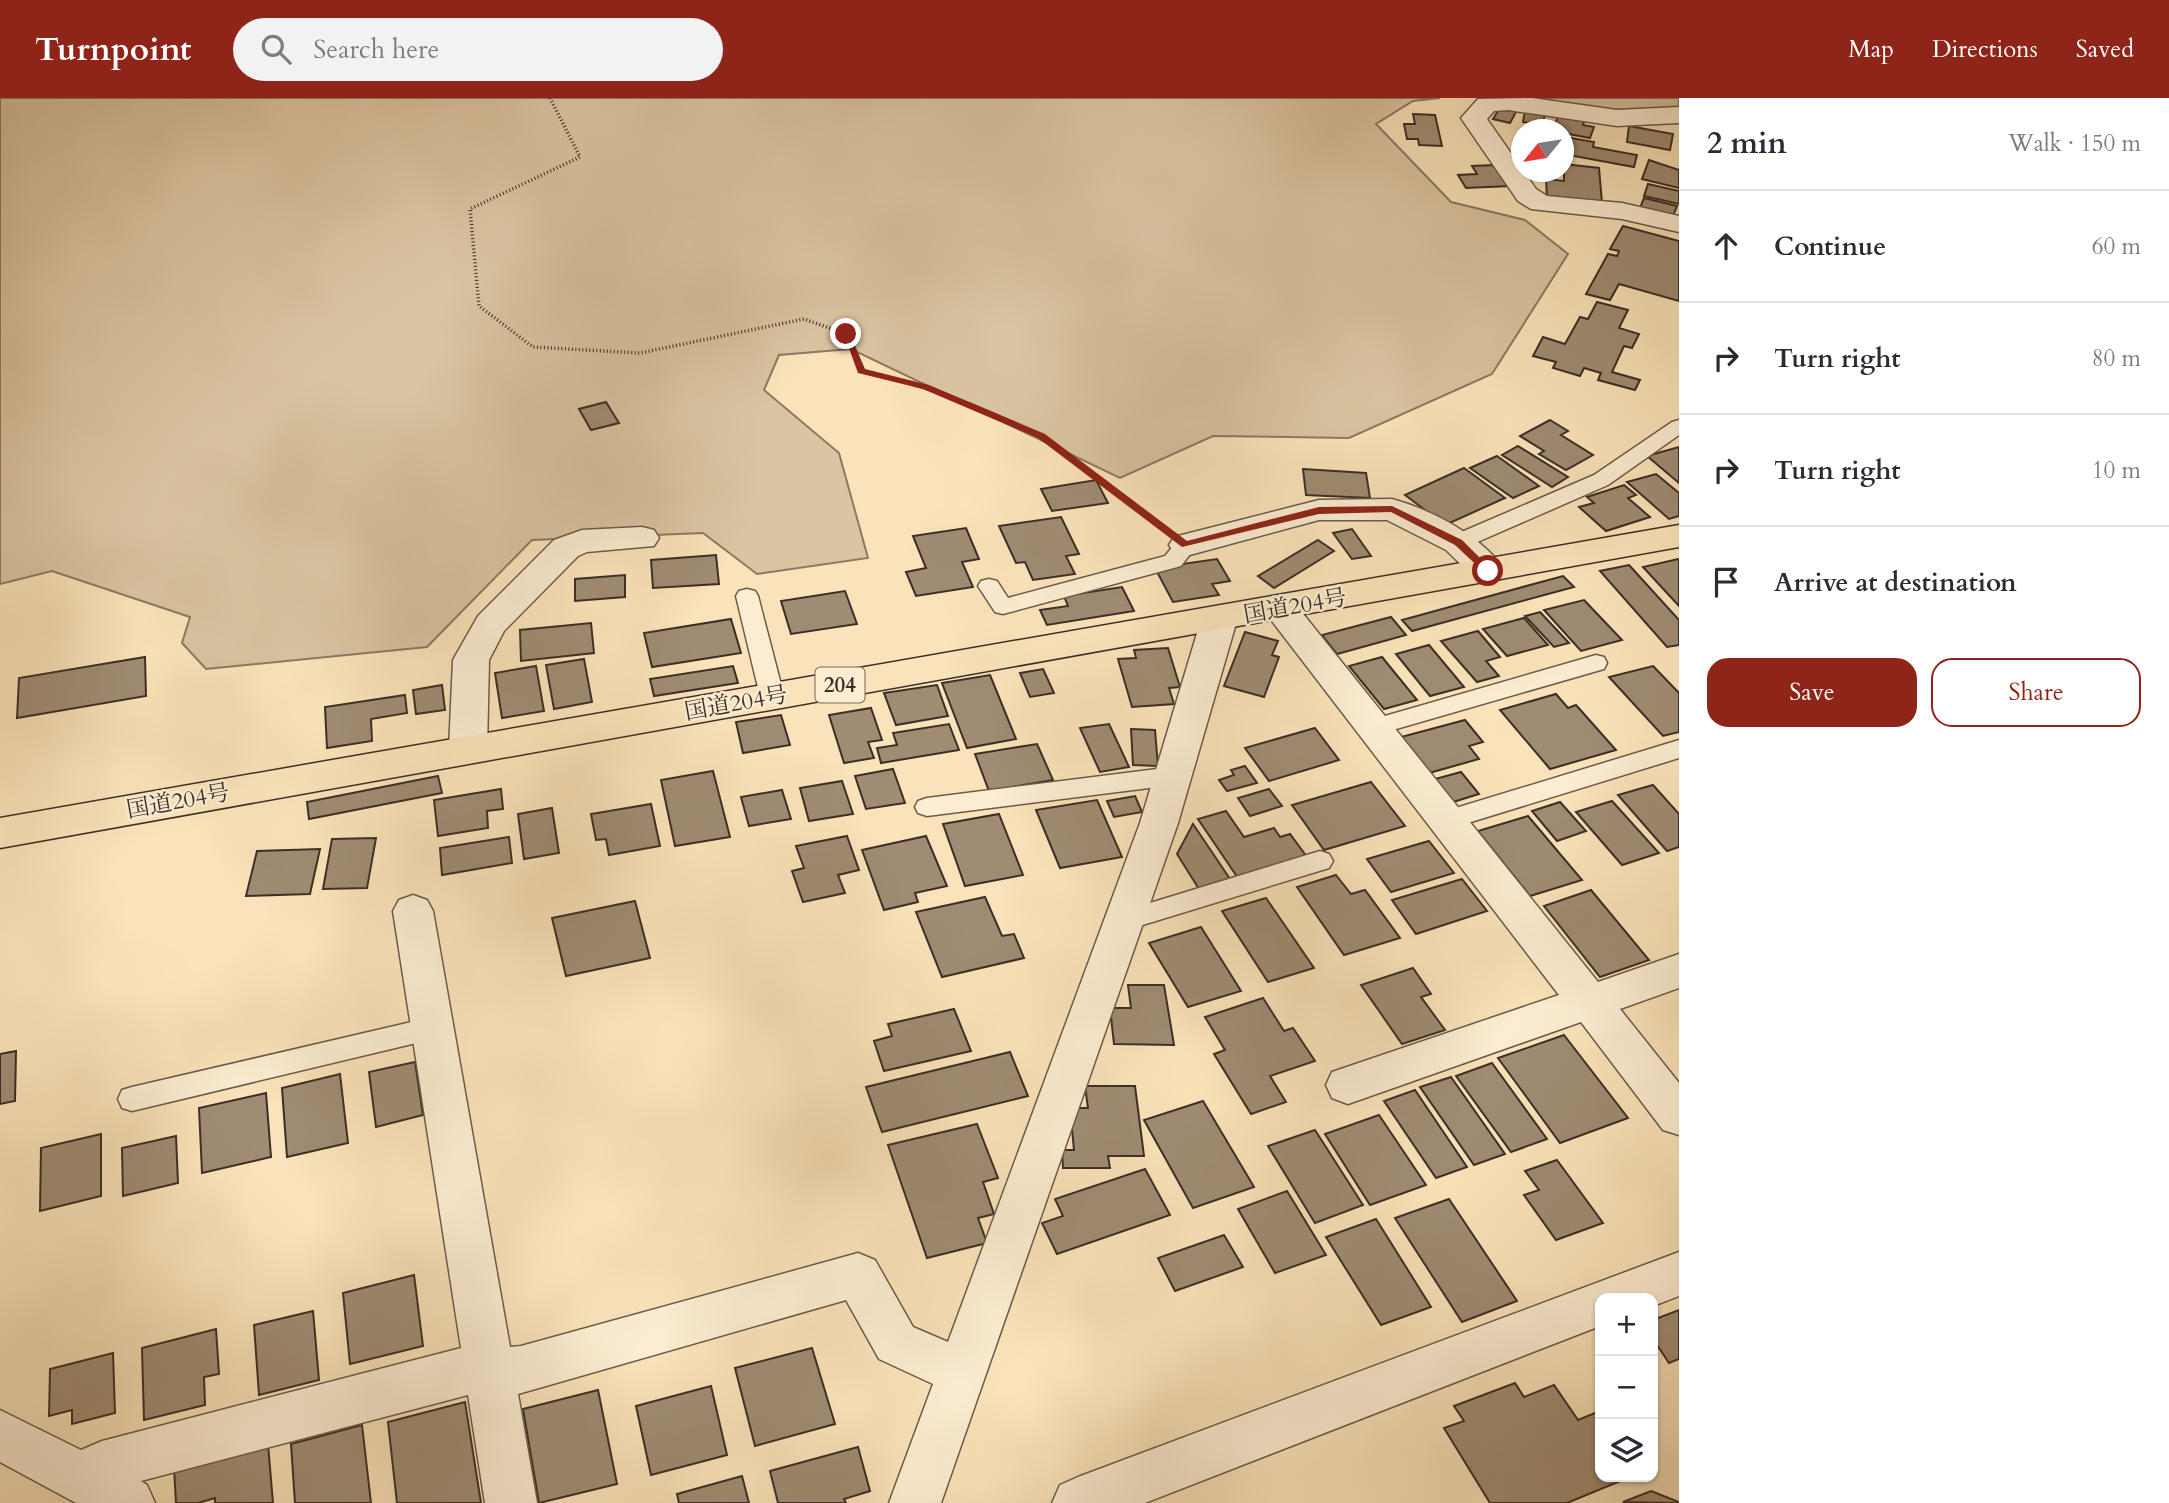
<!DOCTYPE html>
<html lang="en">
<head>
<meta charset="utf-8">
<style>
  :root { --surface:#fff; --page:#f2f2f3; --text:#2b2b33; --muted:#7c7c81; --line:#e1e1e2; --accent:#8f2418 }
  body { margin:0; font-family:Cardo,"Noto Serif JP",serif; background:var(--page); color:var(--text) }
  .controls { position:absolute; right:21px; bottom:21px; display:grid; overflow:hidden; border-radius:14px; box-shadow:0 2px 5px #0004 }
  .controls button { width:63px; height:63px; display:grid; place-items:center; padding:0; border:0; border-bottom:2px solid var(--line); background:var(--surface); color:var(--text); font:35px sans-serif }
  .compass { position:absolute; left:1511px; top:21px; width:63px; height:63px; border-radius:50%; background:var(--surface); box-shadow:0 2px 5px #0004; rotate:240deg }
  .stop { position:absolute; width:21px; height:21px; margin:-16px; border:5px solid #8f2418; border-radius:50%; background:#fff }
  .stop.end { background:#8f2418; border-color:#fff; box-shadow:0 2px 7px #0008 }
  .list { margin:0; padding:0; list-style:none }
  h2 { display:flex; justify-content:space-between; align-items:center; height:91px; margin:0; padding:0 28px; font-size:30px }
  h2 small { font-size:23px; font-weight:400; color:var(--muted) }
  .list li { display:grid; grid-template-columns:46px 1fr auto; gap:21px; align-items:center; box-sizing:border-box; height:112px; padding:0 28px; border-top:2px solid var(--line) }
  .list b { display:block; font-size:26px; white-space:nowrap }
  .list em { font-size:23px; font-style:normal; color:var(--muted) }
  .actions { display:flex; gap:14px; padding:21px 28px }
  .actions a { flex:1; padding:16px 0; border:2px solid var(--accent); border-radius:21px; text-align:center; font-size:24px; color:var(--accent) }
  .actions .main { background:var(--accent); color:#fff }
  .icon { flex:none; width:38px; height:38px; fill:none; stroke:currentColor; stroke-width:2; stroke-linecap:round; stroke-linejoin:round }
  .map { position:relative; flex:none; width:1679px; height:1405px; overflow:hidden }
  header { display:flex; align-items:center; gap:42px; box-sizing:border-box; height:98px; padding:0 35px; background:var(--accent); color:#fff }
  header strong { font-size:33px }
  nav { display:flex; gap:38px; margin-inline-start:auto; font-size:24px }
  .search { width:490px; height:63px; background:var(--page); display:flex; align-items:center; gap:18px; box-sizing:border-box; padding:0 24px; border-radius:38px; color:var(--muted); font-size:26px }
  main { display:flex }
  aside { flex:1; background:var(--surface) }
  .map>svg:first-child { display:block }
  .green { fill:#dac4a1; stroke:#8b7964; stroke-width:2 }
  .building { fill:#9f8c73; stroke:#3c2e26; stroke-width:2 }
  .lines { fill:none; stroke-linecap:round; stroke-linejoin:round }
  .lane-casing { stroke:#6c5b4b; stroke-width:3 }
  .street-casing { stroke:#6c5b4b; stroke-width:3 }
  .highway-casing { stroke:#3c2e26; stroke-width:3 }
  .path-far1 { stroke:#3c2e26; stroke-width:3.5; stroke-dasharray:1 2.5; stroke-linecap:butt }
  .path { stroke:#3c2e26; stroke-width:4.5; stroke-dasharray:2 3.5; stroke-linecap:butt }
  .lane { fill:#fcedd2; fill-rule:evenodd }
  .street { fill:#fcedd2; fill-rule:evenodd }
  .highway { fill:#fae3ba; fill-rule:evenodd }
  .route { fill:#8f2418 }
  .labels { text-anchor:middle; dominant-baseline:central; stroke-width:5; stroke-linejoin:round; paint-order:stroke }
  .shield { fill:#fcedd2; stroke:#76675a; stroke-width:2 }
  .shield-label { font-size:21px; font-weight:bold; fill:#3c2e26 }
  .street-label { font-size:23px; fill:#3c2e26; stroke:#fcedd2 }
</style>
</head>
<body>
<header>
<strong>Turnpoint</strong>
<div class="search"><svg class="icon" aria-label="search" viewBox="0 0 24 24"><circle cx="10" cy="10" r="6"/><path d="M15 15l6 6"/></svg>Search here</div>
<nav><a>Map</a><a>Directions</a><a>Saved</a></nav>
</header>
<main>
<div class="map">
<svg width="1679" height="1405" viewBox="0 0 1679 1405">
  <rect width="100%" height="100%" fill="#fae3ba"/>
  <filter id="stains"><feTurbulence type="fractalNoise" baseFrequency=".00286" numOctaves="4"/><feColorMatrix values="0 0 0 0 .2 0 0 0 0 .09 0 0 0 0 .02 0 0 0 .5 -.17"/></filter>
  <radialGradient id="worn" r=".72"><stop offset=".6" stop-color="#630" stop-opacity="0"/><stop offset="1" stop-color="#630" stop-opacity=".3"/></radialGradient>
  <!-- green -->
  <g class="green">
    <path d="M0,0H1440L1413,3L1376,26L1451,104L1525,122L1568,156L1492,276L1349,340L1213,338L1120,380L851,251L779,257L764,292L839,355L868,460L757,476L703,435L532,442L427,549L206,571L182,545L190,519L52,473L0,486Z"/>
    <path d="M1538,0H1679V10L1598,13Z"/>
  </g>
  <!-- building -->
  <g class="building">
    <path d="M1501,8L1517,12L1510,25L1493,21Z"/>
    <path d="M1525,13L1545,17L1542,27L1523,24Z"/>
    <path d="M1413,16L1435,17L1442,48L1419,47L1418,41H1407L1404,26H1415Z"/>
    <path d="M1559,16L1585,21L1583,27L1594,29L1590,40L1563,35V32H1553Z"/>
    <path d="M1629,28L1673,36L1670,52L1627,44Z"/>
    <path d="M1565,39L1594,44L1593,49L1637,57L1634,69L1563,56Z"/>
    <path d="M1649,62L1679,72V90L1642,81Z"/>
    <path d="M1564,66L1599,70L1602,105L1547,99L1546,81L1564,83Z"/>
    <path d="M1495,67L1509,88L1466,90L1458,77L1477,76L1472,68Z"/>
    <path d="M1648,86L1679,93V106L1644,98Z"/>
    <path d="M1644,100L1677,108L1673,118L1640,110Z"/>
    <path d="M1623,128L1679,143V203L1619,186L1610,202L1586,196L1608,156L1617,158L1619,153L1610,151Z"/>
    <path d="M1597,204L1628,212L1619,230L1639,236L1632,250L1624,248L1612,274L1640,282L1635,292L1598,282L1601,275L1584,270L1580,278L1553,270L1556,264L1533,258L1543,239L1565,246L1580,219L1588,221Z"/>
    <path d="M606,304L619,325L591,332L579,311Z"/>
    <path d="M1550,322L1568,333L1561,337L1593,357L1566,372L1539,356L1544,353L1520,338Z"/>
    <path d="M1518,348L1568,379L1552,389L1502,357Z"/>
    <path d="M1679,349V385L1647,358Z"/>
    <path d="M1497,358L1539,388L1513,400L1470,370Z"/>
    <path d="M1464,370L1505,400L1445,427L1405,397Z"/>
    <path d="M1303,371L1366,375L1370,400L1306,397Z"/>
    <path d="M1656,376L1679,395V418L1669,421L1627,384Z"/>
    <path d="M1096,382L1108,405L1052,413L1041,391Z"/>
    <path d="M1624,387L1636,397L1628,400L1650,419L1606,433L1579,409L1594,405L1587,399Z"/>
    <path d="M1061,419L1079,456L1066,458L1075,476L1033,482L1025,464L1016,465L999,428Z"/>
    <path d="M966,430L979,461L962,464L973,489L916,498L906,474L926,470L913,438Z"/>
    <path d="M1352,431L1371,458L1352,461L1333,435Z"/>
    <path d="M1318,442L1334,453L1274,490L1258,478Z"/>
    <path d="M716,457L719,486L653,490L651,462Z"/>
    <path d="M1217,461L1230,483L1212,486L1219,497L1173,504L1155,470Z"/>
    <path d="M1678,461L1679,462V508L1643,469Z"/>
    <path d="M1629,467L1679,522V547L1667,549L1600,473Z"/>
    <path d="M625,477V499L575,503V481Z"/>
    <path d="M1563,478L1574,489L1412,533L1402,522Z"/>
    <path d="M1122,489L1134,513L1047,527L1040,512L1068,508L1064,498Z"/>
    <path d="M845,493L857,526L791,536L781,503Z"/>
    <path d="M1584,502L1622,542L1581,553L1544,512Z"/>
    <path d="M1540,514L1569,545L1554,549L1525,518Z"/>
    <path d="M1391,519L1406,537L1337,556L1322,537Z"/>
    <path d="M1524,520L1548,547L1507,558L1483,531Z"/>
    <path d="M731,521L741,555L652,569L644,535Z"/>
    <path d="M591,525L594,555L521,563L520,532Z"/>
    <path d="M1478,533L1500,559L1486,563L1499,578L1477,584L1441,543Z"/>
    <path d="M1245,534L1278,543L1272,557L1279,559L1264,599L1224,588Z"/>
    <path d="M1429,547L1464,589L1430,598L1396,556Z"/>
    <path d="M1168,550L1180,589L1169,590L1174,606L1132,609L1118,561L1136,560L1134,552Z"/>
    <path d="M145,559L146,598L17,620L19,580Z"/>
    <path d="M1382,559L1417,602L1384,611L1349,568Z"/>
    <path d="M584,561L592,604L554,611L546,567Z"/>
    <path d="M536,568L544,613L502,620L495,575Z"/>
    <path d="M733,568L738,585L654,598L650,581Z"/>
    <path d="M1653,568L1679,595V634L1663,638L1609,579Z"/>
    <path d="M1043,571L1054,595L1030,599L1020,575Z"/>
    <path d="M990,577L1016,641L967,650L942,585Z"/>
    <path d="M442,587L445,612L416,616L413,592Z"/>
    <path d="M937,587L948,618L896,627L884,595Z"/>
    <path d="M1556,596L1568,610L1576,607L1616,652L1550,671L1500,612Z"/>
    <path d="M405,597L407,615L371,621L372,643L327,650L325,609Z"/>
    <path d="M871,610L882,642L868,644L874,660L844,665L829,617Z"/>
    <path d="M781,617L790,647L743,655L736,624Z"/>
    <path d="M1465,622L1483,644L1469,648L1479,661L1429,675L1401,639Z"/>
    <path d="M949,626L959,652L881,665L877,650L897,647L893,635Z"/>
    <path d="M1109,626L1129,669L1100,674L1080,630Z"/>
    <path d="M1315,630L1339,662L1269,683L1245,650Z"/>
    <path d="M1131,631L1155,632L1158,668L1133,667Z"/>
    <path d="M1037,646L1053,682L989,693L975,656Z"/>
    <path d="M1245,668L1257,685L1227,693L1219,682L1234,677L1231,672Z"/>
    <path d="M893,671L905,705L866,711L855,678Z"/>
    <path d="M713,673L730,739L675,748L661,682Z"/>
    <path d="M1461,674L1479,696L1453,704L1435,681Z"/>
    <path d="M438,678L442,695L309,721L307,704Z"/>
    <path d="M842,683L853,716L809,723L800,690Z"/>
    <path d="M1371,684L1405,728L1324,752L1292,707Z"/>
    <path d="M1653,687L1679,716V749L1667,753L1618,697Z"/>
    <path d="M501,691L503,711L487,713L488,730L438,738L434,702Z"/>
    <path d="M1269,691L1282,708L1250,718L1238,700Z"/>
    <path d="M782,692L791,721L749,728L741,699Z"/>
    <path d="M1135,698L1142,714L1114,719L1107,703Z"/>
    <path d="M1097,702L1122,759L1060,770L1036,712Z"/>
    <path d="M1612,703L1659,755L1622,767L1576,714Z"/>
    <path d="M1560,704L1586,733L1557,743L1532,713Z"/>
    <path d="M651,706L660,748L609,757L606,741L596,742L591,716Z"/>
    <path d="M552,710L559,755L524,761L518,716Z"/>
    <path d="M1226,713L1244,739L1274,730L1280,739L1290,736L1307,759L1238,780L1198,721Z"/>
    <path d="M999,716L1023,777L965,788L943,726Z"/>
    <path d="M1528,718L1582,782L1530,798L1478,733Z"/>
    <path d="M1193,726L1230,781L1199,791L1177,756Z"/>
    <path d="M847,738L859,772L838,777L845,795L803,804L792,773L804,770L796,748Z"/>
    <path d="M926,738L947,788L915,795L918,804L884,812L862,752Z"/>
    <path d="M509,739L512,765L442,777L440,750Z"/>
    <path d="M376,740L367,790L323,791L332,741Z"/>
    <path d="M1429,743L1454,775L1391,794L1367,761Z"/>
    <path d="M320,751L310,796L246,798L257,753Z"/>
    <path d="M1336,777L1351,796L1365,792L1400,840L1344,857L1297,789Z"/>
    <path d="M1462,781L1487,813L1416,836L1392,802Z"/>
    <path d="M1591,792L1649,862L1600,879L1544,808Z"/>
    <path d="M985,799L1002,838L1014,836L1024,860L942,879L916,814Z"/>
    <path d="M1266,800L1314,870L1268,884L1222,813Z"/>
    <path d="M635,803L650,860L566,878L552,820Z"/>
    <path d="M1201,829L1241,893L1188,909L1149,845Z"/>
    <path d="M1413,870L1431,896L1421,899L1445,932L1402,946L1361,887Z"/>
    <path d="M1128,887H1164L1174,947L1114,946L1110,910H1131Z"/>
    <path d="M1263,900L1284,933L1293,930L1315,963L1270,978L1286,1004L1251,1016L1214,956L1225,952L1205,919Z"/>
    <path d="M954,911L971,953L884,973L874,943L892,938L888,926Z"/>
    <path d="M1564,937L1628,1020L1560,1045L1498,960Z"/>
    <path d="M16,953L15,1003L0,1006V956Z"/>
    <path d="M1010,954L1028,998L882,1034L866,989Z"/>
    <path d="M415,964L423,1017L376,1029L369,974Z"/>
    <path d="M1492,965L1547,1041L1511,1054L1456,978Z"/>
    <path d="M340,976L348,1045L287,1059L282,990Z"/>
    <path d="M1451,979L1505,1056L1474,1067L1420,989Z"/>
    <path d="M1085,988H1135L1144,1058H1108L1110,1070H1063L1062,1052H1074L1070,1010H1088Z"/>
    <path d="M1415,992L1467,1069L1436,1080L1384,1003Z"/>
    <path d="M266,995L271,1059L202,1075L199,1010Z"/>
    <path d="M1203,1003L1254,1089L1193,1110L1144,1022Z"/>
    <path d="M1379,1017L1426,1087L1370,1107L1325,1036Z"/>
    <path d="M977,1026L998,1080L983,1084L994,1116L978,1120L987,1145L927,1160L888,1047Z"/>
    <path d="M1315,1032L1363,1107L1315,1125L1268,1048Z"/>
    <path d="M101,1036V1098L40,1113L41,1050Z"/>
    <path d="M176,1038L178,1085L123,1098L122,1050Z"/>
    <path d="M1557,1062L1603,1125L1556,1142L1524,1097L1539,1092L1525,1073Z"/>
    <path d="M1145,1071L1170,1117L1057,1156L1042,1125L1063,1118L1055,1101Z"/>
    <path d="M1287,1093L1326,1157L1275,1175L1238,1111Z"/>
    <path d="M1449,1101L1517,1203L1462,1224L1395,1120Z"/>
    <path d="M1376,1121L1431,1209L1381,1227L1326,1139Z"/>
    <path d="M1224,1137L1243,1169L1175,1193L1158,1160Z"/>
    <path d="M414,1177L423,1248L350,1266L343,1195Z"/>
    <path d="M1679,1212V1261L1669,1265L1653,1241V1222Z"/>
    <path d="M313,1213L319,1282L259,1297L254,1227Z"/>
    <path d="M216,1231L219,1276L204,1279L205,1307L144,1322L142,1250Z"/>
    <path d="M812,1250L835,1326L755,1348L735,1270Z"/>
    <path d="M113,1255L115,1315L72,1326V1312L49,1318L50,1271Z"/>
    <path d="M1515,1285L1524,1299L1554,1287L1578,1322L1600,1313V1379H1630L1567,1405H1490L1444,1330L1464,1323L1454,1308Z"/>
    <path d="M711,1288L727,1357L651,1377L636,1308Z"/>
    <path d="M598,1292L617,1386L539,1405L523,1311Z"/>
    <path d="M465,1304L481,1405H397L388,1324Z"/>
    <path d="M362,1327L371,1405H295L291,1346Z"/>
    <path d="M268,1346L273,1405H215V1400L198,1405H176L174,1370Z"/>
    <path d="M858,1349L870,1393L844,1401L846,1405H778L770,1373Z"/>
    <path d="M742,1378L749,1405H679L677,1396Z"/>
    <path d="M1651,1393L1679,1404V1405L1623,1404Z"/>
  </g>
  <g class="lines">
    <defs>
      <g id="lane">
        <path d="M1679,322V337L1608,387L1466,449H1450L1447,444L1450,439L1594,377L1672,324Z"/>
        <path d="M1186,440L1194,442L1197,447L1181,468L1003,516L995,514L978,488L981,483L989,481L997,483L1008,500L1165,458L1178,442Z"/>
        <path d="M747,491L755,493L758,498L784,598L780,604L772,606L764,604L760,598L736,498L739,493Z"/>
        <path d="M1596,557L1604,559L1607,565L1604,571L1372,638L1364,636L1360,630L1364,624Z"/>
        <path d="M1679,642V660L1445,732L1436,730L1433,723L1436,716Z"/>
        <path d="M1173,669L1182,672L1185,678L1182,684L1173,687L927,718L918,715L915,709L918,703L927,700Z"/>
        <path d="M1320,753L1329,756L1333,763L1329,770L1123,833L1114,830L1110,823L1114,816Z"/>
        <path d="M433,919L443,922L447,930L443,938L433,941L132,1013L122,1010L118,1001L122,992L132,989Z"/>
      </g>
      <g id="street">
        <path d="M1532,0L1617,12L1679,9V25L1617,28L1508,12L1494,13L1487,21L1536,91L1547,98L1622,105L1679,118V134L1622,121L1531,111L1518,103L1461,20L1478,1Z"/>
        <path d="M1392,401C1430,411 1484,439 1505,473L1500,481L1488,484L1476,481L1446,452L1387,422H1319L1186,458L1174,455L1169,447L1174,439L1319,402Z"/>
        <path d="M642,429L654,432L659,440L654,448L587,454L578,458L504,533L489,562L487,651L481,661L468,665L455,661L449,651L453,562L478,518L554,442L582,432Z"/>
        <path d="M1280,498L1292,502L1598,884L1679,856V890L1620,911L1679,985V1037L1663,1032L1581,924L1348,1006L1332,1000L1326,987L1332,974L1559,897L1268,518L1263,510L1268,502Z"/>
        <path d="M1219,510L1231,514L1237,522L1178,725L941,1405H889L933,1286L879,1261L846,1202L518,1296L537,1405H485L468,1297L141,1383L147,1387L155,1405H76L0,1364V1312L81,1352L102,1343L461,1250L393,813L399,802L413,797L427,802L433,813L510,1249L521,1248L858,1155L875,1162L913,1229L948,1244L1140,725L1201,522L1207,514Z"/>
        <path d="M1679,1154V1198L1653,1208V1200H1600V1228L1145,1405H1052L1060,1387L1078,1379Z"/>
      </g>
      <path id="highway" d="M1679,427V449L0,750V720Z"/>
    </defs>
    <!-- lane casing -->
    <use href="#lane" class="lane-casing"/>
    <!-- street casing -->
    <use href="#street" class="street-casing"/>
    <!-- highway casing -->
    <use href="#highway" class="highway-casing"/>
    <!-- path-far1 -->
    <path class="path-far1" d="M550,0L580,59L470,111L479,208L533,249L640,255L804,221L846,236L861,273C934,291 1011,315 1071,360"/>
    <!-- path -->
    <path class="path" d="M1069,358L1160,427"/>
    <!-- lane -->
    <use href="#lane" class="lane"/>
    <!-- street -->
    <use href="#street" class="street"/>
    <!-- highway -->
    <use href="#highway" class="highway"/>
  </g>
  <!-- route -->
  <path class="route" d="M843,234L850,236L865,271L929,287L1045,336L1187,443L1319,409L1392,408L1462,442L1493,473L1485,475L1455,447L1391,414L1319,416L1182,449L1038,340L923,291L858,275Z"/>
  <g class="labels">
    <!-- shield labels -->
    <rect class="shield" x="815.5" y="569.5" width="49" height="35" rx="5"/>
    <g class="shield-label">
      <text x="840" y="587">204</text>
    </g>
    <!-- street labels -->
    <g class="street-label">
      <text transform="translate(1295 508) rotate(-10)">国道204号</text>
      <text transform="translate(736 605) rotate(-10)">国道204号</text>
      <text transform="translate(178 703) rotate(-10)">国道204号</text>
    </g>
  </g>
  <rect width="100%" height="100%" filter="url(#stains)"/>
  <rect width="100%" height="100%" fill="url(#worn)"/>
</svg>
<div class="controls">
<button>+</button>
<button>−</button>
<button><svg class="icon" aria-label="layers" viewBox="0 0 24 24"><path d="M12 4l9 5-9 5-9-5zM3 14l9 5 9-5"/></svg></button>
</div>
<svg class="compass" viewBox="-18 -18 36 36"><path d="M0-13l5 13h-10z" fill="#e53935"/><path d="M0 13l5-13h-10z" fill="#7c7c81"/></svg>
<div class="stop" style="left:1488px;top:473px"></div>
<div class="stop end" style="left:846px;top:236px"></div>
</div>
<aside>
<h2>2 min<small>Walk · 150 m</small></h2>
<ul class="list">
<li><svg class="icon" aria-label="ahead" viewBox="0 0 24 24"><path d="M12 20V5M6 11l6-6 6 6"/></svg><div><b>Continue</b></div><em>60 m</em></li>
<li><svg class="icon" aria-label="right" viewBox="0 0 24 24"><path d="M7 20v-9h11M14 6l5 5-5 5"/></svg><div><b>Turn right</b></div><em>80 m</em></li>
<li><svg class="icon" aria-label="right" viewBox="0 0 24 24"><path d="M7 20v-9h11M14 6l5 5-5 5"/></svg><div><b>Turn right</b></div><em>10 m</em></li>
<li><svg class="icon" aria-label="arrive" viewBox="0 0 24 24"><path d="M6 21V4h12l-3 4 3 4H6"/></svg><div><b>Arrive at destination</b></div></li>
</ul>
<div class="actions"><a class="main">Save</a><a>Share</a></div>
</aside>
</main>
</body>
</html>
